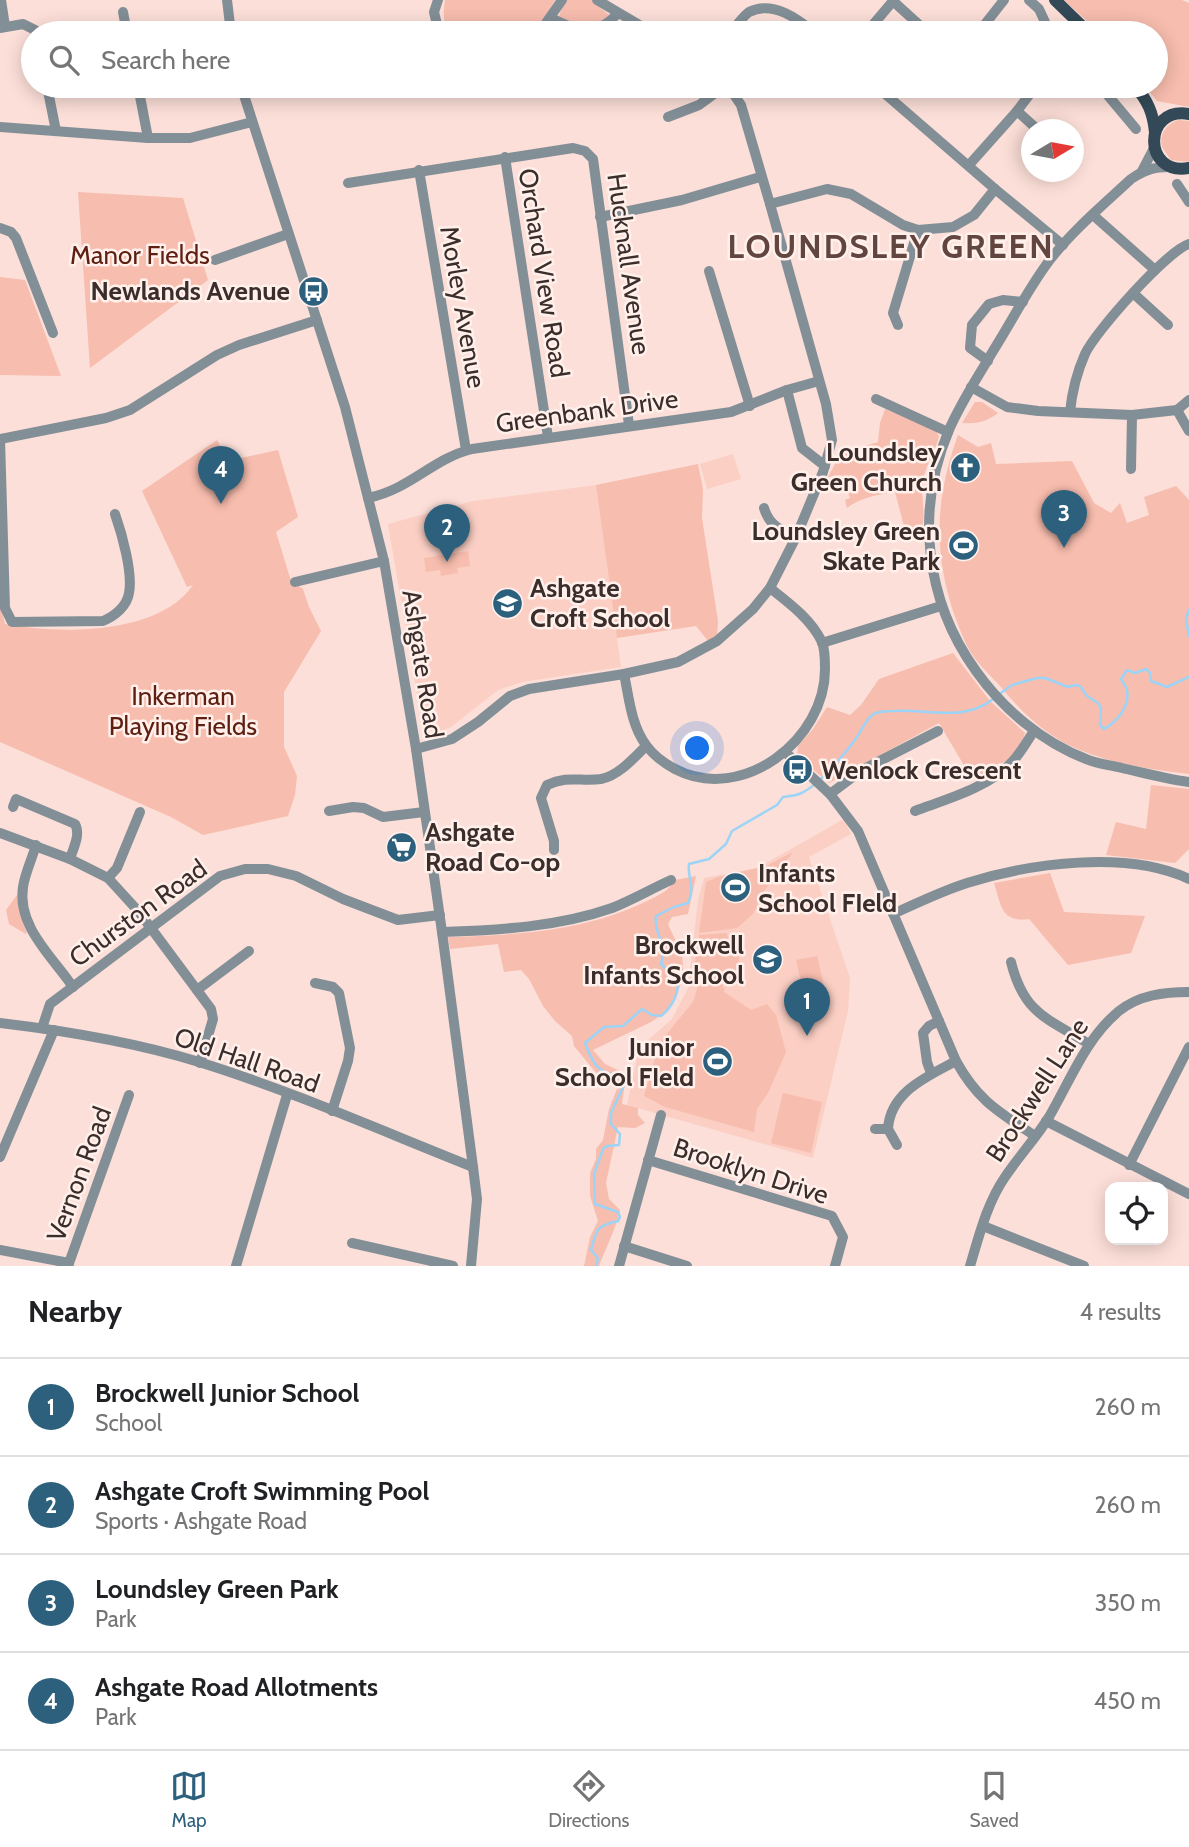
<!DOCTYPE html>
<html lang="en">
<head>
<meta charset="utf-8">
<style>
  :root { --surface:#fff; --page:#f2f2f2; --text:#202124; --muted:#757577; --line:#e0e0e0; --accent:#2d607d }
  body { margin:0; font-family:Cabin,sans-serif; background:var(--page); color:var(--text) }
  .controls { position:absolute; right:21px; bottom:21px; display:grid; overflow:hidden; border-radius:14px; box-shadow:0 4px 18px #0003 }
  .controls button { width:63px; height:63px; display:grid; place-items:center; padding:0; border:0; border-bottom:2px solid var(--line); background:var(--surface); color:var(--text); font:35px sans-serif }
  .compass { position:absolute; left:1021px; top:119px; width:63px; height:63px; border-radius:50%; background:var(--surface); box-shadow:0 4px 18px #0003; rotate:80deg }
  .you { position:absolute; left:698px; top:749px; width:24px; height:24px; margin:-18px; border:5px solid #fff; border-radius:50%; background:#1a73e8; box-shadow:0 0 0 10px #1a73e833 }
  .badge { display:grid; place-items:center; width:46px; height:46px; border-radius:50%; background:var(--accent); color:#fff; font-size:23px; font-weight:700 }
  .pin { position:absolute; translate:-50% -58px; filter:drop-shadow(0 2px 4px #0008) }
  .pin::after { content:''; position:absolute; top:37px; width:24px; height:21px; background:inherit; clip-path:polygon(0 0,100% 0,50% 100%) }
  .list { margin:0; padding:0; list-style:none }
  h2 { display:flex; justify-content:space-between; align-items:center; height:91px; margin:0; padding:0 28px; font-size:30px }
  h2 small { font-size:23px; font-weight:400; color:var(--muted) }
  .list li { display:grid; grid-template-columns:46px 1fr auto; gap:21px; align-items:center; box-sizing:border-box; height:98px; padding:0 28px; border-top:2px solid var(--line) }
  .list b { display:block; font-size:26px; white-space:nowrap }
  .list p { margin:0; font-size:23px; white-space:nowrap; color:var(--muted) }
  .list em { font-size:23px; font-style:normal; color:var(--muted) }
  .icon { flex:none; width:38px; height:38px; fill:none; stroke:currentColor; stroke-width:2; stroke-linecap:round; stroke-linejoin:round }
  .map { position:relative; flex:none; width:1189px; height:1266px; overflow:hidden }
  .search { position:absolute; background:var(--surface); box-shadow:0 4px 18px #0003; left:21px; right:21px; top:21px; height:77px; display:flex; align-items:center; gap:18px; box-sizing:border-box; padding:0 24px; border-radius:38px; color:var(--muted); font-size:26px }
  .sheet { height:483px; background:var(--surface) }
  nav { display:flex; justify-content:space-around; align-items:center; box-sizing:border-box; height:98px; border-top:2px solid var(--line); background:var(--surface); font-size:19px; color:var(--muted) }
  nav a { display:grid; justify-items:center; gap:4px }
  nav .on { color:var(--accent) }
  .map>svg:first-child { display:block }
  .built { fill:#fbcfc4 }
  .green { fill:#f7bdae }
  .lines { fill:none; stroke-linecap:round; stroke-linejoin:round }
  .stream { stroke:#9bd4f7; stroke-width:2.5 }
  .minor { stroke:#838f97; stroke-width:10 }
  .major { stroke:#334957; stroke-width:12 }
  .labels { text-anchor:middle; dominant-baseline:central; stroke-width:5; stroke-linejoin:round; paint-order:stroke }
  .park-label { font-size:26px; fill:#5e1f11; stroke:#fff0ec }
  .street-label { font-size:26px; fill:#3b2d2a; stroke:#fff0ec }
  .poi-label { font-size:26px; font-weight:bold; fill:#3b2d2a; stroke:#fff0ec; text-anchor:end }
  .district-label { font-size:33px; font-weight:bold; letter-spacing:2px; fill:#61453e; stroke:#fff0ec }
</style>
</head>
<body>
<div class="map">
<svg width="1189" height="1266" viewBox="0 0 1189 1266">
  <rect width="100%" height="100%" fill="#fcdfd8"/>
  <!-- built -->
  <g class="built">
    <path d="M733,454L741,479L707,489L700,464Z"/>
    <path d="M596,485L621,667L522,682L498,690L451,727L439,732L430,726L420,711L388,524L473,501Z"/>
    <path d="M844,819L851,834L809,857L850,978L848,1011L813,1158L627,1105L639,1048L672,1019L688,988L698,900L704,878L757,868Z"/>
  </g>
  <!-- green -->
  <g class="green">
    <path d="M445,0H555L535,33H449C443,24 443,11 445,0Z"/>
    <path d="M565,0H591L609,15L606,21C589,26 573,29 559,16Z"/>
    <path d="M1064,0H1182L1189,3V107L1157,101L1145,86H1156V33H1100Z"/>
    <path d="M1179,120L1189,121V162L1171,160L1162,147C1159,134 1166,124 1179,120Z"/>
    <path d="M78,192L183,198L208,280L90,368Z"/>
    <path d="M0,277L25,280L61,376L0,375Z"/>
    <path d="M975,402H982L998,413C986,422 977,424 962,423Z"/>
    <path d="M885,409L936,430L939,437C935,451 926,465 923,480C920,495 927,517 921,530L908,532L904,526L895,492C880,494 859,498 847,508L845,500L850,498L842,475L828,477L841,453L878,442L880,423Z"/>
    <path d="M958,435L978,447L991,443L996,464L1072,461L1094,503L1111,513L1120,503L1127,523L1149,515L1144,497L1176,486L1189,500V774C1152,770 1115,764 1080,750C1049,738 1022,713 1001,687C993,678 984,670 976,660C966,647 961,632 955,617C933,553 935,498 958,435Z"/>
    <path d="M217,440L228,461L278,450L298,517L276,532L291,581L303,589L309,607L321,631L284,692V747L297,776L295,795L288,816L203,835L171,817L0,742V605L5,624C59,634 158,636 193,585L187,587L142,491Z"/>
    <path d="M698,464L703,489L702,518L718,621L717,636L708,641L696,626L617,638L596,485Z"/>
    <path d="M468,551L470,566L457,568L458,573L441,576L440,570L426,572L424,558Z"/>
    <path d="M953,653L990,701L1025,733C1021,758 992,770 972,779L939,723L829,783L797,756L798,746L813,729L827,707L850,715L861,705L879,679Z"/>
    <path d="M1151,785L1189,789V849L1175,863L1106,855L1116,822L1146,829Z"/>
    <path d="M793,852L762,894L753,914L737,928L699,933L706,882L718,877L766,866Z"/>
    <path d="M1050,873L1064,912L1145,916L1131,953L1068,965L1029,919C1001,923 1001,905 994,883Z"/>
    <path d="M696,876L688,914L672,917L668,924L682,955L684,978L668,1011L651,1022L593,1050L605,1064L626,1074L622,1104L638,1108V1115L645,1123L635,1128L618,1127L606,1183L609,1199L620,1210C616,1229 606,1247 599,1266H584L590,1237L598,1221L590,1196V1173L596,1159V1149L603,1140L609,1109L619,1084L607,1086L574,1046L572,1036L555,1021L543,1006L529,979L521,970L504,972L498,944L450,949L448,937C516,935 582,932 645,902C657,896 668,892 675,880Z"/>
    <path d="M17,895L22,921L27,933L26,934L9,924L6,910Z"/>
    <path d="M727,933L729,946L738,945L740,970L721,973L723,988H725L724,992L751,1010L767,1004L776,1015L786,1052L768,1093L757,1109L754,1132L665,1107L644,1096L660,1042L693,1002L703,969H694L699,935Z"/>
    <path d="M817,956L826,994L805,999L796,960Z"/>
    <path d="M783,1093L822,1102L811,1153L771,1143Z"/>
  </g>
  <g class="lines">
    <!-- stream -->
    <g class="stream">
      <path d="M1189,610L1186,619L1189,636"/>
      <path d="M998,695L1012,685L1037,678H1045L1068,687L1075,685L1080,686L1087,696L1098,703L1101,708L1100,725L1104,729C1118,721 1130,706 1127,690C1126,686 1123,683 1121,679L1127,670L1135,673L1146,669L1150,673L1151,681L1167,687L1189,677"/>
      <path d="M596,1266L598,1258L591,1250C597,1228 596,1226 618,1221L620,1217L618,1212L595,1204L594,1174L603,1149L607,1146L619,1145L620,1134L611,1124V1113L625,1083C619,1074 609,1075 600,1069C592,1063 589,1052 585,1043L604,1027L623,1026L642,1009L652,1015L661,1016C671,1008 684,989 674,976C670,972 665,968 661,964C667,944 653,931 656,916L674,907L688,903C696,884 687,880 689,864L709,859L726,844L732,831L777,805L783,797C788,796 794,796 799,794C818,787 845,754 857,737C861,731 866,720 872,715C878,711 887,711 893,711C927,709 965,722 993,699"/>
    </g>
    <!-- minor -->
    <g class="minor">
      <path d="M1,0L5,26"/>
      <path d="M227,0L231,33"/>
      <path d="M438,0L434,12L439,33"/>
      <path d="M597,0L653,33"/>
      <path d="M1029,0L1039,9L1050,33"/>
      <path d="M123,12L127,33"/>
      <path d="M551,18C577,31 595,39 618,13"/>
      <path d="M0,28L23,24L35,30L36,33"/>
      <path d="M539,33L562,0"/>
      <path d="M730,33C736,27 742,17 749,12C773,0 798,19 815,33"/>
      <path d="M866,33L893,1L928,33"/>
      <path d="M978,33L1004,0"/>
      <path d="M47,86L56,131"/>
      <path d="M138,86L148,138"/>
      <path d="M241,86L345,407L384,561L416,749L442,932L473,1167L477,1199L471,1266"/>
      <path d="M876,86L995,189L1063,245"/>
      <path d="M1100,86L1136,129"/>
      <path d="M1017,111L1038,130"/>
      <path d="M668,117L699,105L725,86"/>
      <path d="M0,127L148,138H190L252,122"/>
      <path d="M505,157L548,437"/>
      <path d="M969,165L1017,111L1036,86"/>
      <path d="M1170,167C1154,167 1144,170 1131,179C1103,205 1072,231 1049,261C1028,289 1012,321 993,351C978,377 961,402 949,430C915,510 925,600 976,671C1003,709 1042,742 1086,759C1097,764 1110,765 1122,768C1144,773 1166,779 1189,782"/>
      <path d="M419,170L466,450"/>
      <path d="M1142,171L1154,148"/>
      <path d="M348,183L573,148L585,151L593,159L629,425"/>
      <path d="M1177,184L1189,202"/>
      <path d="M770,204L827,189L851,194L903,225L918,230L953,227L974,215L995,189"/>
      <path d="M1093,215L1155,270"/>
      <path d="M600,217L682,200L760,177"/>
      <path d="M0,228L11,232L16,238L53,333"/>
      <path d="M215,260L288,234"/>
      <path d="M709,271L750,406"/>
      <path d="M1133,293L1168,325"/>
      <path d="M898,325L893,313L918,230"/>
      <path d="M988,361L970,348L972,325L989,304L1003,300L1023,302"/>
      <path d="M971,387L1007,407L1038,411L1132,415L1177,410L1189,400"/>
      <path d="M787,390L802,448L825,466"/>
      <path d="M876,399L948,432"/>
      <path d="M1177,410L1189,431"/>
      <path d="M1070,412C1072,392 1077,372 1085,354C1095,332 1167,251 1189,244"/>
      <path d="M0,439L5,608L12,622L103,621C115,616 127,606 129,593C133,573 122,534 115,514"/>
      <path d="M0,439L106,418L130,410L217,355L239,345L317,320"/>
      <path d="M1131,469L1132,415"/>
      <path d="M368,498C411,489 432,459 472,449L731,412L787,390L819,381"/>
      <path d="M764,508C769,525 780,530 796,537"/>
      <path d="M295,582L384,561"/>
      <path d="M822,643L941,606"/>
      <path d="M624,674C629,697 631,725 646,745C653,755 664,763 675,769C742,804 826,740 825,668C825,659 825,650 822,642C811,619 789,603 770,588"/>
      <path d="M416,749L452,739L478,722L510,696L529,689L624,674L678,662L717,641L753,609L770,588L796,537L823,472L832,440L826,404L770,204L741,105L728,86"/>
      <path d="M785,752L830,794L858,831L956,1061C978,1101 999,1112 1035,1136"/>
      <path d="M830,794L862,770L938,731"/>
      <path d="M13,807L16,799L75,824C81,835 73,848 70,859"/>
      <path d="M329,811L353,807L364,808L383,817L424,812"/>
      <path d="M915,811C947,799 988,788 1012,762C1021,753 1027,741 1034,731"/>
      <path d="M0,833L70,859L108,878L139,912L211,1009L213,1019L200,1063"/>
      <path d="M36,845C32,859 25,873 23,887C17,927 53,957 73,987"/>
      <path d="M554,850V841L541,798L547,785C568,775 581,782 601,779C618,776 634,758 646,746"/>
      <path d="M108,878L117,868L140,812"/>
      <path d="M893,914C917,903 942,891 967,883C1031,863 1127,850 1189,879"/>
      <path d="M442,932C499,930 558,927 612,908C632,900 651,889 671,880"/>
      <path d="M1011,962C1024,1014 1047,1018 1089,1044"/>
      <path d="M315,983L333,987L339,993L350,1048L348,1061L332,1111"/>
      <path d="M197,990L249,951"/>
      <path d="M0,1023C67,1031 134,1042 199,1062C292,1091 382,1131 473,1167"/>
      <path d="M42,1028L50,1004L220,876L245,869H268L296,876L343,899L398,920L440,915"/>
      <path d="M931,1073L927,1062L923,1033L929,1026L939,1021"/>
      <path d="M1046,1121L1189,1194"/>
      <path d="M875,1129H888"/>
      <path d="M897,1145L888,1129C890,1092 928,1076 956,1061"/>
      <path d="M0,1157L54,1030"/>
      <path d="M648,1160L832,1216L843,1237L835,1266"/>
      <path d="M1129,1165L1189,1047"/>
      <path d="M983,1226L1084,1266"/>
      <path d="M352,1243L453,1266"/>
      <path d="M624,1246L687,1266"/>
      <path d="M0,1250L69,1263"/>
      <path d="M68,1266L129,1095"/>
      <path d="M236,1266L287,1095"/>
      <path d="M619,1266L661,1115"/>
      <path d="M970,1266C979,1236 987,1203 1005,1177C1019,1156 1036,1138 1049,1117C1070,1081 1086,1038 1119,1011C1139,995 1164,992 1189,992"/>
    </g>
    <!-- major -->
    <g class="major">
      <path d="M1055,0L1089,33"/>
      <path d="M1135,86C1148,101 1153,113 1155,132"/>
      <path d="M1189,114C1143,106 1142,176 1189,168"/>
    </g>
  </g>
  <!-- icons -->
  <defs>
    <symbol id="bus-disc" viewBox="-11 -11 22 22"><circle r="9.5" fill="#2d607d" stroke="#fff0ec"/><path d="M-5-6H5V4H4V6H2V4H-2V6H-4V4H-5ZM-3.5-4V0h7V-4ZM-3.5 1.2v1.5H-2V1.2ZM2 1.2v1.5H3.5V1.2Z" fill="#fff"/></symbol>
    <symbol id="church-disc" viewBox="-11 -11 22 22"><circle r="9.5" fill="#2d607d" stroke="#fff0ec"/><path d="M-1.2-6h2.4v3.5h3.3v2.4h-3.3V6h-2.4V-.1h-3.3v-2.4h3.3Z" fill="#fff"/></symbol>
    <symbol id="stadium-disc" viewBox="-11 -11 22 22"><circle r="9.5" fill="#2d607d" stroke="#fff0ec"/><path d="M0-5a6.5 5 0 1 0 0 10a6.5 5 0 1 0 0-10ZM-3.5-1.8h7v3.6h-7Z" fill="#fff"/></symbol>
    <symbol id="school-disc" viewBox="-11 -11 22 22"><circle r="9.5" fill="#2d607d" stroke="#fff0ec"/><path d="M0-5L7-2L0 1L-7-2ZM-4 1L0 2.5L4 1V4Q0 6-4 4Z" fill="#fff"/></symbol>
    <symbol id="supermarket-disc" viewBox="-11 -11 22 22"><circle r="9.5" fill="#2d607d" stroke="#fff0ec"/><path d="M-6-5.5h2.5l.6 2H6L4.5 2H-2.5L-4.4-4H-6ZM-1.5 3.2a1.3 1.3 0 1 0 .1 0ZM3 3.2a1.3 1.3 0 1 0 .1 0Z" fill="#fff"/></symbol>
  </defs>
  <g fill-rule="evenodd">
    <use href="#bus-disc" x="296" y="274" width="35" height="35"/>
    <use href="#church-disc" x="948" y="450" width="35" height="35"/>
    <use href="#stadium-disc" x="946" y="528" width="35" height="35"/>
    <use href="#school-disc" x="490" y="586" width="35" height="35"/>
    <use href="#bus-disc" x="780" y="752" width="35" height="35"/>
    <use href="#supermarket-disc" x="384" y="830" width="35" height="35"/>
    <use href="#stadium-disc" x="718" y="870" width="35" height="35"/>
    <use href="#school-disc" x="750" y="942" width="35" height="35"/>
    <use href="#stadium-disc" x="700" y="1044" width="35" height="35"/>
  </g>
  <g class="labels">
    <!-- park labels -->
    <g class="park-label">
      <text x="140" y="255">Manor Fields</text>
      <text x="183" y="696">Inkerman<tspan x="183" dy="30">Playing Fields</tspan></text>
    </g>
    <!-- street labels -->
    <g class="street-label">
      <text transform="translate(629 264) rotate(82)">Hucknall Avenue</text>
      <text transform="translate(544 273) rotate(81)">Orchard View Road</text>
      <text transform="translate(463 307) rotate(80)">Morley Avenue</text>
      <text transform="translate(587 411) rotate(-8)">Greenbank Drive</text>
      <text transform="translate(423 664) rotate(81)">Ashgate Road</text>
      <text transform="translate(138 913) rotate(-36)">Churston Road</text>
      <text transform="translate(247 1060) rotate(19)">Old Hall Road</text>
      <text transform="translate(1037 1090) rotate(-57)">Brockwell Lane</text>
      <text transform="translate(751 1171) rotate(18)">Brooklyn Drive</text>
      <text transform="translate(79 1174) rotate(-70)">Vernon Road</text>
    </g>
    <!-- poi labels -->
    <g class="poi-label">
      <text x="290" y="291">Newlands Avenue</text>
      <text x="942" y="452">Loundsley<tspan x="942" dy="30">Green Church</tspan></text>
      <text x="940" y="531">Loundsley Green<tspan x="940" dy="30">Skate Park</tspan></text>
      <text x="530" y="588" text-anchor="start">Ashgate<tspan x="530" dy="30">Croft School</tspan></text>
      <text x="821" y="770" text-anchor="start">Wenlock Crescent</text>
      <text x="425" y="832" text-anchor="start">Ashgate<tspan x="425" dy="30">Road Co-op</tspan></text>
      <text x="758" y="873" text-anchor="start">Infants<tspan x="758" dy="30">School FIeld</tspan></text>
      <text x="744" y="945">Brockwell<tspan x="744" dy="30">Infants School</tspan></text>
      <text x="694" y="1047">Junior<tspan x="694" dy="30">School FIeld</tspan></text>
    </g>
    <!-- district labels -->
    <g class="district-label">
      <text x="891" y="246">LOUNDSLEY GREEN</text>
    </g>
  </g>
</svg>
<div class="controls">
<button><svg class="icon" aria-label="locate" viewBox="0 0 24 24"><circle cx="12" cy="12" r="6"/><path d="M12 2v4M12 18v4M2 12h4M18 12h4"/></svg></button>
</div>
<svg class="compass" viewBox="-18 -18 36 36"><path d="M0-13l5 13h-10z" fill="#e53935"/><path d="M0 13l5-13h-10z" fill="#757577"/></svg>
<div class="you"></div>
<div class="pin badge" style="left:807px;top:1036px">1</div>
<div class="pin badge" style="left:447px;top:562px">2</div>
<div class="pin badge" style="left:1064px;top:548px">3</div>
<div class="pin badge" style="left:221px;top:504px">4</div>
<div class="search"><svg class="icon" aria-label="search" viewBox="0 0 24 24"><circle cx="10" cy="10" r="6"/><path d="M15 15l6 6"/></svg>Search here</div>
</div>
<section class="sheet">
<h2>Nearby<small>4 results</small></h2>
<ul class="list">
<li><span class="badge">1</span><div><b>Brockwell Junior School</b><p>School</p></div><em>260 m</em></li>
<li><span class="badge">2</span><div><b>Ashgate Croft Swimming Pool</b><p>Sports · Ashgate Road</p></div><em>260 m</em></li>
<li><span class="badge">3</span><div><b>Loundsley Green Park</b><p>Park</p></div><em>350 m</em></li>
<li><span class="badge">4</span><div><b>Ashgate Road Allotments</b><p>Park</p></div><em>450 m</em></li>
</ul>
</section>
<nav>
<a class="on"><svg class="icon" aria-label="map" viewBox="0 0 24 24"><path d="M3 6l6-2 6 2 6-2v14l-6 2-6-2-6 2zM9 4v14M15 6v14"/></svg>Map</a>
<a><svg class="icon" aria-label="directions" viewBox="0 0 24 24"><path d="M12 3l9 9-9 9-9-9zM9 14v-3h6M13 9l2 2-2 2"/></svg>Directions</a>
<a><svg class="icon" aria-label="saved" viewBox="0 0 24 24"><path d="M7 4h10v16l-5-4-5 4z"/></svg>Saved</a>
</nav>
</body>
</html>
